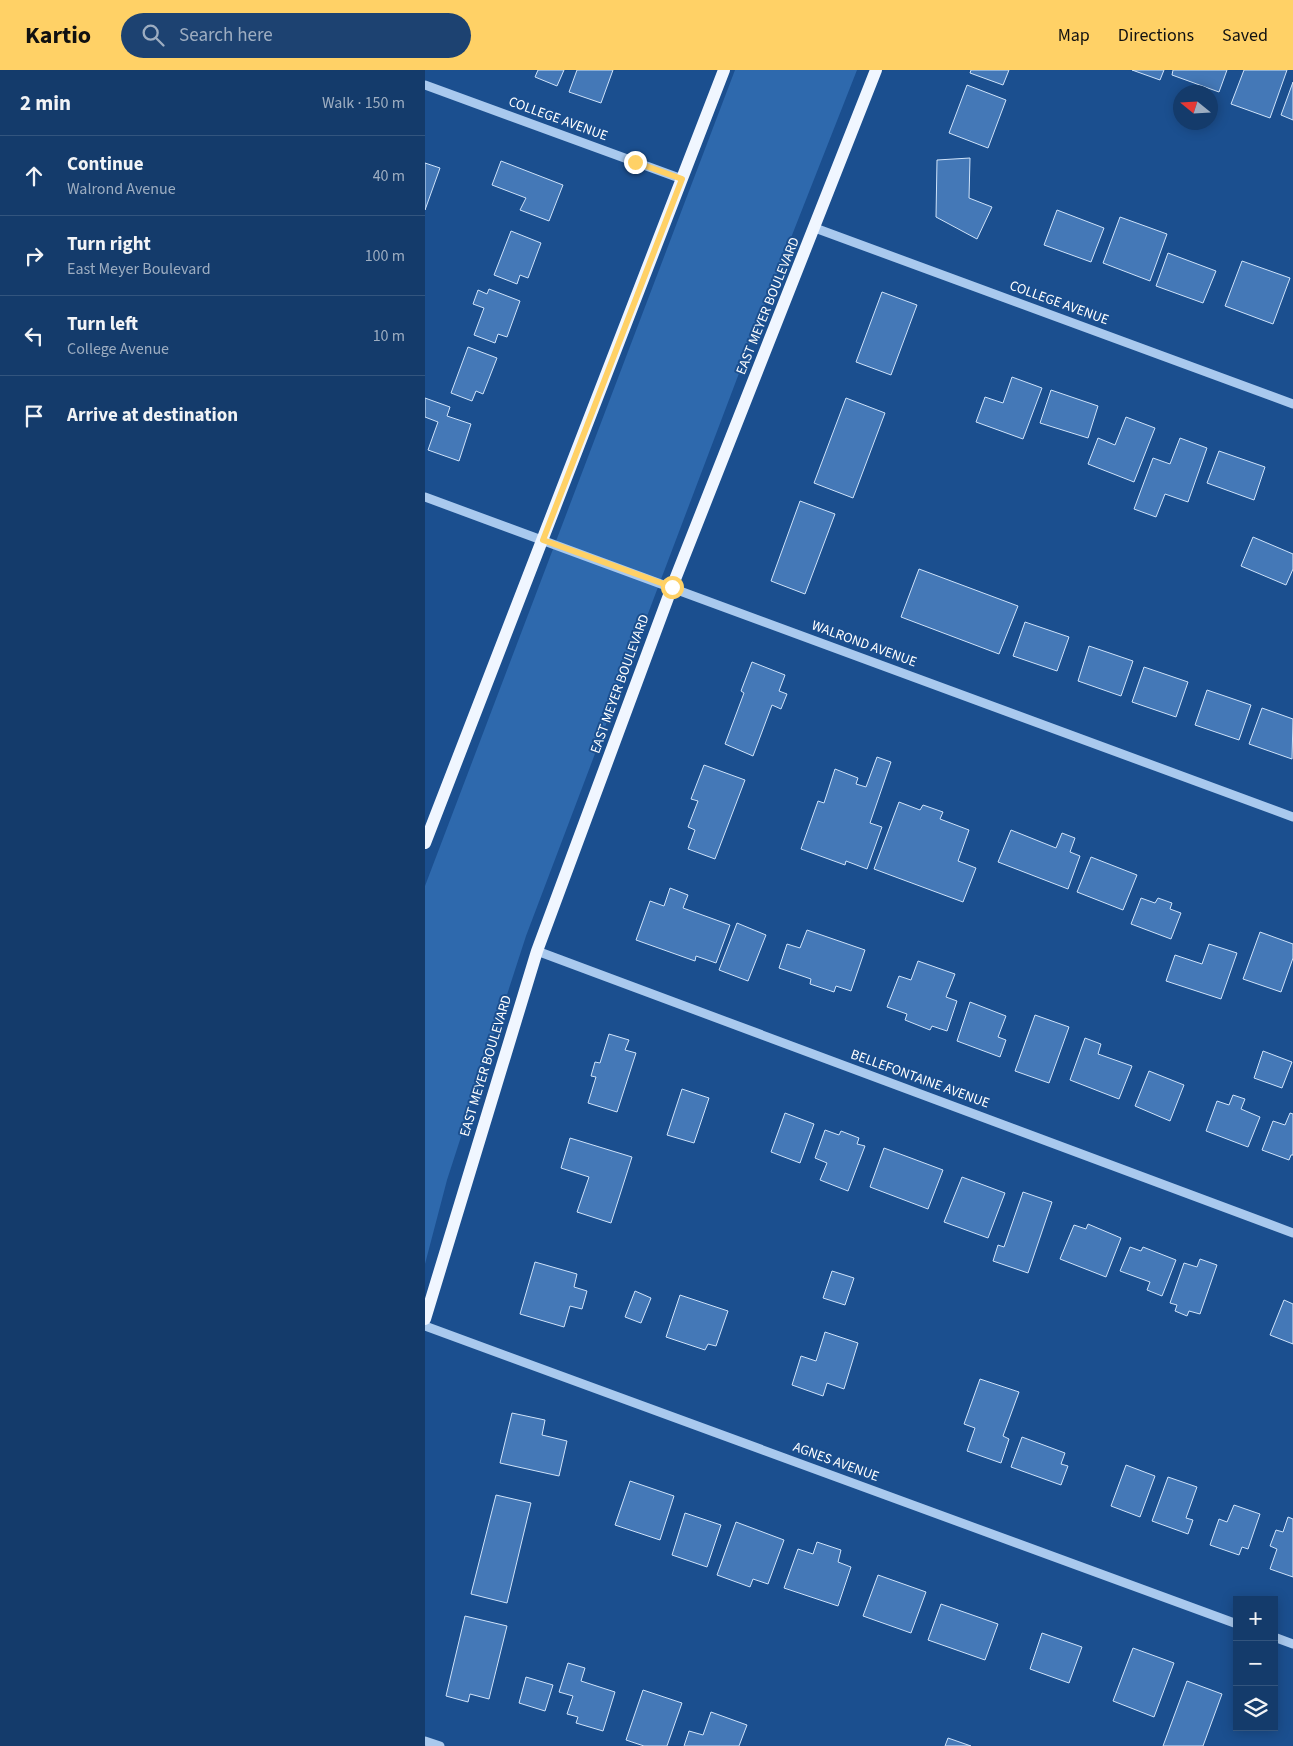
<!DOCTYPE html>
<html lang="en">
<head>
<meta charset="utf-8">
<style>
  :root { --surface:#143b6b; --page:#1d4271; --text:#f1f3f6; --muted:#9dadc1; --line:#33557e; --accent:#ffd166 }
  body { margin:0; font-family:"Source Sans 3",sans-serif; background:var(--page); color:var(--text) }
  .controls { position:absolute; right:15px; bottom:15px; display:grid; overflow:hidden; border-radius:0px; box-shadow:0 2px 12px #0003 }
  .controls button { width:45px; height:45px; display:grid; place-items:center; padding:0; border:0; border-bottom:1px solid var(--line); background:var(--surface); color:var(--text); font:25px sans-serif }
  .compass { position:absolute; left:748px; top:15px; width:45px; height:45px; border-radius:50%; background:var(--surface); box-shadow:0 2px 12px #0003; rotate:288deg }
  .stop { position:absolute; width:15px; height:15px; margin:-11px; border:4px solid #ffd166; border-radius:50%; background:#fff }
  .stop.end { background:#ffd166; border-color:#fff; box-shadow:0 1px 5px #0008 }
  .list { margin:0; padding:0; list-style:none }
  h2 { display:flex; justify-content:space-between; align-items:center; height:65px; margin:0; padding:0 20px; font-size:21px }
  h2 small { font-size:16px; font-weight:400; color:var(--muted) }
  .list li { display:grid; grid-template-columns:32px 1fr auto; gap:15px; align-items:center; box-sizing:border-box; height:80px; padding:0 20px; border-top:1px solid var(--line) }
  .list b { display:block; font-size:19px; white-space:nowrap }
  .list p { margin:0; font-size:16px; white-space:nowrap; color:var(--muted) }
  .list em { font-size:16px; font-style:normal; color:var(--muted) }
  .icon { flex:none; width:28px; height:28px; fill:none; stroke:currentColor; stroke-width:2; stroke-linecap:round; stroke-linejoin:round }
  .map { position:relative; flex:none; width:868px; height:1676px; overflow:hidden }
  header { display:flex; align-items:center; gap:30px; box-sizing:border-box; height:70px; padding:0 25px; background:var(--accent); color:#111 }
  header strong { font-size:24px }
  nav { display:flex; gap:28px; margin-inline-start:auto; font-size:18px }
  .search { width:350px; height:45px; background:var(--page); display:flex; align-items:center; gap:12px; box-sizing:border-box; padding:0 18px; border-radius:28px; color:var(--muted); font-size:19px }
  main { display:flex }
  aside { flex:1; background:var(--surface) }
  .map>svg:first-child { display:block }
  .green { fill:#2e69ad }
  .building { fill:#4478b7; stroke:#cfe3fa }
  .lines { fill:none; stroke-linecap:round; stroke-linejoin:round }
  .minor { stroke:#a9c9ee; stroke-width:9 }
  .major { stroke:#f0f6ff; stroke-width:12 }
  .route { stroke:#ffd166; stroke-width:6 }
  .labels { text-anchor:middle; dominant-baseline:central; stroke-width:4; stroke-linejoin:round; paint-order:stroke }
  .street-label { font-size:14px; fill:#fff; stroke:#1b4f8f }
</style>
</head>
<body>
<header>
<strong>Kartio</strong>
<div class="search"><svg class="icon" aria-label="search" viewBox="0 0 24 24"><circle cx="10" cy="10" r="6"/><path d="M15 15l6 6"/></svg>Search here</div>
<nav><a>Map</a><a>Directions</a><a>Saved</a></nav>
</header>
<main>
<aside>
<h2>2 min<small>Walk · 150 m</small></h2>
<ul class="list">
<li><svg class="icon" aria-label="ahead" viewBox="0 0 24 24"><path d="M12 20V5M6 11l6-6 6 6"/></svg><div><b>Continue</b><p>Walrond Avenue</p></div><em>40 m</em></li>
<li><svg class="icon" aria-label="right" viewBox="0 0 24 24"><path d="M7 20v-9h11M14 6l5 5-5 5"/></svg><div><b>Turn right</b><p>East Meyer Boulevard</p></div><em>100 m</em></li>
<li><svg class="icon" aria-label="left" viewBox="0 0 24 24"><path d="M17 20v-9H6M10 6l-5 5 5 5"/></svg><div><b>Turn left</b><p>College Avenue</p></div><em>10 m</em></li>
<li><svg class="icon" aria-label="arrive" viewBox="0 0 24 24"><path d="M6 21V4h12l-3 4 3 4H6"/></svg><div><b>Arrive at destination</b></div></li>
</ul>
</aside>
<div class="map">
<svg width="868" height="1676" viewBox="0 0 868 1676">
  <rect width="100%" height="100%" fill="#1b4f8f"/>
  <!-- green -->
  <path class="green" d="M310,0H432L347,216L101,866L22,1110L0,1194V816Z"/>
  <!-- building -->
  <g class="building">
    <path d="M113,0H139L132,16L110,7Z"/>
    <path d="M152,0H188L176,33L144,22Z"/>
    <path d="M546,0H584L578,15L545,3Z"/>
    <path d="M707,0H739L735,10Z"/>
    <path d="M748,0H802L794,22L747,5Z"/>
    <path d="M819,0H862L845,48L806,34Z"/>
    <path d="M868,12V50L856,45Z"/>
    <path d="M542,15L581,30L563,78L524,63Z"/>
    <path d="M545,88L544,128L567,137L552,169L511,147L512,90Z"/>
    <path d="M76,91L138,115L124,151L95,140L101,128L67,115Z"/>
    <path d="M0,93L15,98L0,140Z"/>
    <path d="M632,140L679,158L666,192L619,175Z"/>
    <path d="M695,147L742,164L725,211L678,193Z"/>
    <path d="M86,161L116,173L103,208L95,205L92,214L69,205Z"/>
    <path d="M743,183L791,201L778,233L731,216Z"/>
    <path d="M817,191L865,208L848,254L800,236Z"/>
    <path d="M64,219L95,231L82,267L73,264L70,273L49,265L59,238L48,234L53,220L62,224Z"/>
    <path d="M457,222L492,235L466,305L431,292Z"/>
    <path d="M43,277L72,288L58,324L51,321L47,331L26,323Z"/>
    <path d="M587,307L617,318L598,369L551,352L560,327L578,333Z"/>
    <path d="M626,320L673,336L663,368L615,353Z"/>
    <path d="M0,328L25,337L22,346L46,354L34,391L3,380L13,352L0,347Z"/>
    <path d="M421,328L460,343L428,428L389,413Z"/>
    <path d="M701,347L730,358L709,412L663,394L673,368L690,375Z"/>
    <path d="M755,368L782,378L763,432L740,424L731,447L709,439L728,388L745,394Z"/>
    <path d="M794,381L840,397L829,430L782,413Z"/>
    <path d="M375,431L410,444L380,524L346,511Z"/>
    <path d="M828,467L868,484V499L861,515L816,496Z"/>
    <path d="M494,499L593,536L574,584L476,547Z"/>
    <path d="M600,552L644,567L632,601L588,586Z"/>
    <path d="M664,576L708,591L696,626L653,611Z"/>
    <path d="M327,592L360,605L354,621L362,624L356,639L347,635L328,686L300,674L319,623L316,621Z"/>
    <path d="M719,597L763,612L751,647L707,632Z"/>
    <path d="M782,620L826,635L814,670L770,655Z"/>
    <path d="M837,638L868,649L867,689L824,674Z"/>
    <path d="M452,687L466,692L445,753L457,757L442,799L421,791L420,795L376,779L393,731L399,733L410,699L433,708L431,714L441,717Z"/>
    <path d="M279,695L320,710L290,789L263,779L270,760L263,757L273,731L266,729Z"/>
    <path d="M474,732L495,740L498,735L518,742L515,749L544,760L533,791L551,798L538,832L449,799Z"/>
    <path d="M586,760L631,778L637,763L650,768L645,782L655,786L643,819L573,792Z"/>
    <path d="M666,787L712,805L698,840L652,822Z"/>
    <path d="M245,818L263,825L258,838L305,855L291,893L271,886L270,891L211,870L225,831L239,836Z"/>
    <path d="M716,828L730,833L733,828L747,833L745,839L756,843L746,869L706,854Z"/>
    <path d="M312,853L341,865L323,911L294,900Z"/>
    <path d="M382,860L440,880L426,921L411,916L409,922L385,914L386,909L354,898L362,874L375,878Z"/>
    <path d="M835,862L868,874V888L856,922L818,909Z"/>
    <path d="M784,874L812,883L796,929L741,911L750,885L777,894Z"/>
    <path d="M493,891L530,904L521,927L532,931L522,961L507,956L505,960L480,950L482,944L462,937L474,906L486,910Z"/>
    <path d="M545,932L581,946L573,967L581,970L575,987L532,971Z"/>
    <path d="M610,945L644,957L624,1013L590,1001Z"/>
    <path d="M184,964L204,970L200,980L211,983L192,1042L163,1033L171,1007L166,1006L170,992L175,993Z"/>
    <path d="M660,968L676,974L673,984L707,996L694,1029L645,1010Z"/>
    <path d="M838,981L867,992L857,1018L829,1008Z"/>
    <path d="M724,1001L759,1015L745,1051L710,1036Z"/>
    <path d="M257,1019L284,1028L269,1073L242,1065Z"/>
    <path d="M808,1025L820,1029L816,1039L835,1047L823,1077L781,1061L792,1031L804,1035Z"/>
    <path d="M360,1043L389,1054L375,1093L346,1082Z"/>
    <path d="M865,1043L868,1044V1085H866L864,1090L837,1080L848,1051L860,1055Z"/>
    <path d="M400,1060L414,1065L416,1061L434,1068L432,1074L440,1076L423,1121L395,1110L402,1093L390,1088Z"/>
    <path d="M145,1068L207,1087L186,1153L152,1142L164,1107L136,1098Z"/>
    <path d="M459,1078L518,1100L503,1139L445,1117Z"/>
    <path d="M537,1107L580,1123L563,1168L519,1152Z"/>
    <path d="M598,1122L627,1132L603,1203L568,1191L573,1175L579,1177Z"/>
    <path d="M663,1154L696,1168L681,1207L635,1189L649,1155L661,1159Z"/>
    <path d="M705,1177L716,1181L718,1177L751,1190L737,1226L722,1220L725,1212L695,1201Z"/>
    <path d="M775,1189L792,1195L775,1244L764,1241L762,1246L750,1241L752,1235L745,1233L759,1193L772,1197Z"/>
    <path d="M110,1192L152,1204L149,1217L162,1221L157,1239L145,1236L139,1257L95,1244Z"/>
    <path d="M407,1201L429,1208L420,1235L398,1228Z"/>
    <path d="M210,1221L226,1228L216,1253L200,1247Z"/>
    <path d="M255,1225L303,1241L291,1276L283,1274L280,1280L241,1267Z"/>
    <path d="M859,1230L868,1234V1274L845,1265Z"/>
    <path d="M400,1262L433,1273L419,1319L402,1313L398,1326L367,1315L376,1286L391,1291Z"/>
    <path d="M555,1309L594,1322L578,1366L584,1369L576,1393L542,1381L550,1358L539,1354Z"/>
    <path d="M87,1343L120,1350L117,1365L142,1371L134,1406L75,1393Z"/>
    <path d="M597,1367L640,1383L636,1394L643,1396L636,1415L586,1397Z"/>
    <path d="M701,1395L730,1406L715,1447L686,1436Z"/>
    <path d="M743,1407L772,1417L761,1448L768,1450L763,1464L727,1451Z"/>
    <path d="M205,1411L249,1426L235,1470L190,1455Z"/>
    <path d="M71,1425L106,1433L82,1533L46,1524Z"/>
    <path d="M809,1435L835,1444L823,1479L817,1477L814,1485L785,1475L794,1449L802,1452Z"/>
    <path d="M260,1443L296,1455L282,1497L247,1485Z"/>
    <path d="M863,1447L868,1449V1507L845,1499L852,1479L845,1476L851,1460L858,1462Z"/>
    <path d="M311,1452L359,1470L343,1514L328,1509L325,1517L292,1505Z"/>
    <path d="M392,1472L416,1480L413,1492L426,1497L413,1536L359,1518L373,1479L388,1484Z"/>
    <path d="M453,1505L501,1522L486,1563L438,1546Z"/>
    <path d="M516,1534L573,1554L560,1590L503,1570Z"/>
    <path d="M40,1546L82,1556L64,1629L45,1624L43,1632L21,1626Z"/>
    <path d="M617,1563L657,1577L644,1613L605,1599Z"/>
    <path d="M708,1578L749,1593L729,1647L688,1631Z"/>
    <path d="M143,1593L160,1598L156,1611L190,1622L178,1661L151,1653L153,1647L142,1644L148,1626L134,1622Z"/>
    <path d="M101,1607L128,1615L120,1641L94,1633Z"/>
    <path d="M762,1611L797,1624L778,1676H738Z"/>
    <path d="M218,1620L257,1633L242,1676H219L201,1670Z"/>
    <path d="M286,1642L322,1655L314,1676H259L264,1661L278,1665Z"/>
    <path d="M523,1668L546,1676H520Z"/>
  </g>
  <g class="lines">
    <!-- minor -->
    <g class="minor">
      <path d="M0,15L257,109"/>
      <path d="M390,158L868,334"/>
      <path d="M0,427L868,747"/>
      <path d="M112,881L868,1163"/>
      <path d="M0,1256L812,1554"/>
      <path d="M849,1567L868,1574"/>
      <path d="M0,1671L15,1676"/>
    </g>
    <!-- major -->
    <g class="major">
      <path d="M0,773L299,0"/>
      <path d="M0,1249L112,881L247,517L451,0"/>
    </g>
  </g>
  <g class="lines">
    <!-- route -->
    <path class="route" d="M210,92L257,109L118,470L247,517"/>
  </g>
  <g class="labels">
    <!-- street labels -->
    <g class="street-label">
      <text transform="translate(133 49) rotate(20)">COLLEGE AVENUE</text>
      <text transform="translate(634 233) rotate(20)">COLLEGE AVENUE</text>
      <text transform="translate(343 236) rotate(-68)">EAST MEYER BOULEVARD</text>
      <text transform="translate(439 574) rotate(20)">WALROND AVENUE</text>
      <text transform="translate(195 614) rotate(-70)">EAST MEYER BOULEVARD</text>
      <text transform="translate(61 996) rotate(-73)">EAST MEYER BOULEVARD</text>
      <text transform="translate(495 1009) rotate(20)">BELLEFONTAINE AVENUE</text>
      <text transform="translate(411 1392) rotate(20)">AGNES AVENUE</text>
    </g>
  </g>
</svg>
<div class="controls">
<button>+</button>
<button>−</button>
<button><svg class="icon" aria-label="layers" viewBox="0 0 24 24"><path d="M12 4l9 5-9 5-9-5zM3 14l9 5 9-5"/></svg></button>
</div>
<svg class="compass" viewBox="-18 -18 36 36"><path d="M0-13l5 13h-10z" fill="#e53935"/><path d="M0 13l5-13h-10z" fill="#9dadc1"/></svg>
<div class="stop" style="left:247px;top:517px"></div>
<div class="stop end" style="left:210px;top:92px"></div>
</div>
</main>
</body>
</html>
